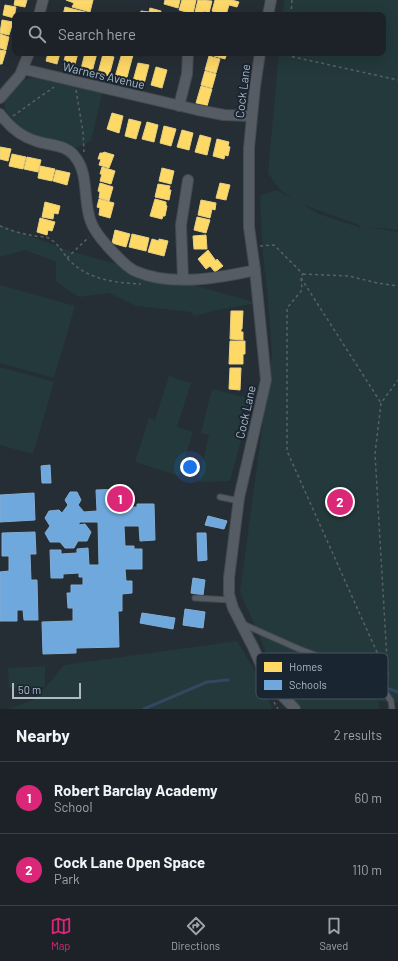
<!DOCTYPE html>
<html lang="en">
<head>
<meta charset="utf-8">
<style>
  :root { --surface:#1c2228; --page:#292f34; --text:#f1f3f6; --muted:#a0a4a8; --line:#3a3f45; --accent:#db2777 }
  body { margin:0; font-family:Barlow,sans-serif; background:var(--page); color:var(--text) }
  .scale { position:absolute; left:12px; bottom:10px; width:69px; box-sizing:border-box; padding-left:4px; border:2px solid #afbac7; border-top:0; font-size:11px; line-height:14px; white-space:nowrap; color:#afbac7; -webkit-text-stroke:3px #192530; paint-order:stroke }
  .you { position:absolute; left:190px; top:467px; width:14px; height:14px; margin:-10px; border:3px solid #fff; border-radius:50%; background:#1a73e8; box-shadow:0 0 0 6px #1a73e833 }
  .badge { display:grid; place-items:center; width:26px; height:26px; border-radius:50%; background:var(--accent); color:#fff; font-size:13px; font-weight:700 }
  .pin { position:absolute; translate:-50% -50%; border:2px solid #fff; box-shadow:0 1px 4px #0006 }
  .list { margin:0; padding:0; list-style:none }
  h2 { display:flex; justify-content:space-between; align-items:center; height:52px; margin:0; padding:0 16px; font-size:17px }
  h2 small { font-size:13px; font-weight:400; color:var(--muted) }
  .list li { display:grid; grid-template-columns:26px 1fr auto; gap:12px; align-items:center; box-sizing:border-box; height:72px; padding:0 16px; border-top:1px solid var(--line) }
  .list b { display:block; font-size:15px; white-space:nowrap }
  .list p { margin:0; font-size:13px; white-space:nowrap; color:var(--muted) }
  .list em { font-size:13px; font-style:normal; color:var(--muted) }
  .icon { flex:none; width:22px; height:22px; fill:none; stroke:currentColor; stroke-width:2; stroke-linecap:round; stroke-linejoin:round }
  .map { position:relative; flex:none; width:398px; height:709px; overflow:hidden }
  .search { position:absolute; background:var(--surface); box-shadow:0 4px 16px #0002; left:12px; right:12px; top:12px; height:44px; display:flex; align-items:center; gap:10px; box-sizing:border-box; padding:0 14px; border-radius:8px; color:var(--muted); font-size:15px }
  .sheet { height:196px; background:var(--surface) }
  nav { display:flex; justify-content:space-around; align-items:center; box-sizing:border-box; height:56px; border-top:1px solid var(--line); background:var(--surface); font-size:11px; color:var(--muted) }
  nav a { display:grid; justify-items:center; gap:2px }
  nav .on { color:var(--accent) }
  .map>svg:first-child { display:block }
  .green { fill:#23393b; fill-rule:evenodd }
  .homes { fill:#ffd966; stroke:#e7d083 }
  .schools { fill:#6fa8dc; stroke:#82add6 }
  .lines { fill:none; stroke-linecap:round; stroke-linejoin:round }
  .stream { stroke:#314860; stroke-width:3 }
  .lane-casing { stroke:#444a50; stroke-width:7 }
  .street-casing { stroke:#444a50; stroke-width:12 }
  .path { stroke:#5a6166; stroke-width:1.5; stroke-dasharray:3 3; stroke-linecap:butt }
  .lane { stroke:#565c63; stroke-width:5 }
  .street { stroke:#565c63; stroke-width:10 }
  .path-bridge { stroke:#5a6166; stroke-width:1.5; stroke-dasharray:3 3; stroke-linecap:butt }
  .labels { text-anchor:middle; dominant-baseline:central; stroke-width:4; stroke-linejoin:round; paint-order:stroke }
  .street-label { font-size:12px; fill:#afbac7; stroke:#192530 }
  .key { fill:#192530; stroke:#46525d; stroke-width:1 }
  .key-label { font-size:11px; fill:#afbac7 }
</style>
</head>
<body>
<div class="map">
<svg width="398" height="709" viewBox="0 0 398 709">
  <rect width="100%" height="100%" fill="#262e35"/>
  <!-- green -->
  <g class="green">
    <path d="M284,0H398V230L369,227L398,232V702L378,701L380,709H302L286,691L274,674L262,642L240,592L272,354L267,289L263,256L260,196L276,190L293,199L280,190L268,173L279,53H383V15H283ZM304,205L359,225L361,228L319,214Z"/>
    <path d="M43,76L103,90L91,141L76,148C61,138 44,140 29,133C23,130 19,126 15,121C6,113 0,105 9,93C21,81 25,78 43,76Z"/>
    <path d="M0,225L73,252L258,303L217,310L195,316L191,312L136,306L109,293L79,297L56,282V262L25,250L0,257Z"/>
    <path d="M0,285L75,306L54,378L0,363Z"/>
    <path d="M0,367L54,382L33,454L0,445Z"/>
    <path d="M169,376L191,383L177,427L193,432L179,476L135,462L149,418L155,420Z"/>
    <path d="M212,389L252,399L230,481L198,482L209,435L201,433Z"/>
    <path d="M237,641L261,681L272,709H8L36,699L64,665Z"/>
    <path d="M45,666V687L9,688L8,668Z"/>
  </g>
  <!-- homes -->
  <g class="homes">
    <path d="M15,0H27L25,7L14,5Z"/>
    <path d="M66,0H93L90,12L72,7L74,3Z"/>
    <path d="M165,0H180L178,8L164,4Z"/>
    <path d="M182,0H196L193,14L179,10Z"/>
    <path d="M198,0L212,1L209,13L204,11L203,14L195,12Z"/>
    <path d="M215,0H232L239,2L237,7L229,5L226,15L212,11Z"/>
    <path d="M5,5L16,7L14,18L3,15Z"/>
    <path d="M65,7L89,13V15H63Z"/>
    <path d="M150,8L161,11L160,15H140L141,11L149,12Z"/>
    <path d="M2,20L13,22L9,35L0,33Z"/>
    <path d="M0,34L9,37L6,50L0,48Z"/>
    <path d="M0,50L6,51L2,64H0Z"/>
    <path d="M48,53H60L57,64L46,61Z"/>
    <path d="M66,53H78L74,68L63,65Z"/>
    <path d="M85,53H97L92,72L81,69Z"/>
    <path d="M122,53L133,55L126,81L115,77Z"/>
    <path d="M215,53H227L225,59L214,56Z"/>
    <path d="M103,54L114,57L109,76L98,73Z"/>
    <path d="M209,56L220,59L216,73L205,70Z"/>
    <path d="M138,63L149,65L144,84L133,81Z"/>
    <path d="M156,67L167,70L162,88L151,85Z"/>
    <path d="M205,71L216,74L212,88L201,85Z"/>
    <path d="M201,86L212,89L207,106L196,103Z"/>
    <path d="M112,113L123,116L119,133L107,129Z"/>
    <path d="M129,119L141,122L136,139L125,136Z"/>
    <path d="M147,122L158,125L154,142L142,139Z"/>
    <path d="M164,126L176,129L171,146L160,143Z"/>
    <path d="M182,130L193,133L189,150L177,147Z"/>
    <path d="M200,135L211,138L207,155L195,152Z"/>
    <path d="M217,139L229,142L228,146L230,147L228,156L225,155L224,159L213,156Z"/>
    <path d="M0,147L11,149L8,161L0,159Z"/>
    <path d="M104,152L114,155L109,168L99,165L101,159H98L100,153H103Z"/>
    <path d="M12,154L26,157L23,169L9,166Z"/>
    <path d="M27,157L41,160L38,172L24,169Z"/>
    <path d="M40,166L55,169L52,181L38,178Z"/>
    <path d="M102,167L115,171L111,184L100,181L102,174H100Z"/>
    <path d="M162,168L174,171L171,184L159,181Z"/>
    <path d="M56,170L70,173L67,185L53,181Z"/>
    <path d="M100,183L113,187L109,201L99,198L100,192L98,191Z"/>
    <path d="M220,183L230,185L226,200L216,198Z"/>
    <path d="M158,184L170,186L169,190H171L169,200L155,197Z"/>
    <path d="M99,199L114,203L110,218L99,215L100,208L97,207Z"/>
    <path d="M155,199L166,202V205L167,206L165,216H163L162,219L150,216Z"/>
    <path d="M201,200L216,203L215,210L212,209L210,218L198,215Z"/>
    <path d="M45,202L60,206L58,214L54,213L53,219L42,217Z"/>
    <path d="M197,217L210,220L206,233L194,230Z"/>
    <path d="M40,218L55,222L52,231L48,230L47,235L37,232Z"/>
    <path d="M115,230L130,234L126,247L112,243Z"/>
    <path d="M132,234L149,238L146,251L129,247Z"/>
    <path d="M206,235L207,249H194L193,236Z"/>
    <path d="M152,239L159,241V239L168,241L164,256L148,252Z"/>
    <path d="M208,250L216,261L217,259L223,266L215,272L210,266L206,269L198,259Z"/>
    <path d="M231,311H243L242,329H241V332H243V340L230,339Z"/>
    <path d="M230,341H245V354H243V364H229Z"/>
    <path d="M230,368H241L240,390L229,389Z"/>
  </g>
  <!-- schools -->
  <g class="schools">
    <path d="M50,465L51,483H42L41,466Z"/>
    <path d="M127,489L128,507H137V504H154L155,540L140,541L139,526H124L125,546H134V549H142V569H125L126,581H132V593L122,594V611H118L119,647L76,648V653L43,654L42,622L73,621V608H68L67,593H71V585H83V577H79V573L63,574V578H51L50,550H61V554L77,553V549L88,548L89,565H99L98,522H80L78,525L85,524L91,532L87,541H78L74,548H65L60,542H50L45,533L50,526L45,518L49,511L59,510L62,513L68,505L65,500L70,492H77L81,500L78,505L84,512L97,511L96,490Z"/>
    <path d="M34,493L35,520L0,522V495Z"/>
    <path d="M208,516L227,521L224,529L205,525Z"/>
    <path d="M35,532L36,554H30L31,580H37L38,620H24L23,610H17V621H0V572L9,571V556H2V533Z"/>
    <path d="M197,533H206L207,560L198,561Z"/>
    <path d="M193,578L205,580L203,595L191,593Z"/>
    <path d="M185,609L205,612L203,628L183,625Z"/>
    <path d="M142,613L175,618L173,629L140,623Z"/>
  </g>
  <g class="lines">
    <!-- stream -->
    <g class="stream">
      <path d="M277,665L359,678L367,681"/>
      <path d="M381,686L398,692"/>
      <path d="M144,709L207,682L228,680"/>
    </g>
    <defs>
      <g id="lane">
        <path d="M220,497L239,501"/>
        <path d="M195,598L230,600"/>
        <path d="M243,624L299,649L358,671L371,682L381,686L391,701L392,709"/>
      </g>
      <g id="street">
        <path d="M39,15L43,0"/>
        <path d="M268,15L271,0"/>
        <path d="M260,53L255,86L249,148V227L255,270L266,380L239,498L229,578V594L233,608L253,647L265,674L274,687L295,709"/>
        <path d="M23,69L198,110L224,115L251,116"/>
        <path d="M0,98L20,75L29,53"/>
        <path d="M179,106L187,74L188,53"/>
        <path d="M0,114C9,126 22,137 36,141C50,146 67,144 76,158C89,175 83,203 91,222C95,233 103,241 110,249C118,257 125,266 135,271C171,287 219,278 255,270"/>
        <path d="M183,279L181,225L188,180"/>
      </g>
    </defs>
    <!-- lane casing -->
    <use href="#lane" class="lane-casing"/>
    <!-- street casing -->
    <use href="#street" class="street-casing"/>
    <!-- path -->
    <g class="path">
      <path d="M291,15L292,0"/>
      <path d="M289,53V56L398,80"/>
      <path d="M76,90L83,132L84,152"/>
      <path d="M13,116L54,87"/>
      <path d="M0,226C11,231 24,234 35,236C40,237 46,236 50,239C59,244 63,254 70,261C89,280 117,283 141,284"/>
      <path d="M260,246L274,245L303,274L301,277L302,290L287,308V451L388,677"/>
      <path d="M67,258L89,237"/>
      <path d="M303,274L349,276L377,283L398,286"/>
      <path d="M301,278L381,403"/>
      <path d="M386,681L388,677L375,454L381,403L398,380"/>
      <path d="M274,702L278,709"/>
    </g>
    <!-- lane -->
    <use href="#lane" class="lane"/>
    <!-- street -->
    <use href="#street" class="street"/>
    <!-- path-bridge -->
    <path class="path-bridge" d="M372,683L373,682"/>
  </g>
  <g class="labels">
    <!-- street labels -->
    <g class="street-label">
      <text transform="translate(104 75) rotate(13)">Warners Avenue</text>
      <text transform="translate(242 91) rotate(-83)">Cock Lane</text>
      <text transform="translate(245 412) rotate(-77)">Cock Lane</text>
    </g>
  </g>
  <!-- legend -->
  <rect x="256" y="653" width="132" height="46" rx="6" class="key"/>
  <rect x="264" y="662" width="18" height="10" fill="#ffd966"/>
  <rect x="264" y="680" width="18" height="10" fill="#6fa8dc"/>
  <g class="key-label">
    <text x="289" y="671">Homes</text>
    <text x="289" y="689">Schools</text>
  </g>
</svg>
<div class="scale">50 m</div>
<div class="you"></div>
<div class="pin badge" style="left:120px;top:499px">1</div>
<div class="pin badge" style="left:340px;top:502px">2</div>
<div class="search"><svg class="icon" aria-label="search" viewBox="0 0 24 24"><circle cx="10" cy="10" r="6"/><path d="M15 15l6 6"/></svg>Search here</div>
</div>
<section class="sheet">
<h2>Nearby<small>2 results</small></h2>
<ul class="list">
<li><span class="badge">1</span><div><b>Robert Barclay Academy</b><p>School</p></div><em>60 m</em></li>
<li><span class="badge">2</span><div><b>Cock Lane Open Space</b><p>Park</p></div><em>110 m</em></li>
</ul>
</section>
<nav>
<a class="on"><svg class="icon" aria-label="map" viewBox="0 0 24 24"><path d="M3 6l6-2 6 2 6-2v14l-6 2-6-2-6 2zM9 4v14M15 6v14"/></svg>Map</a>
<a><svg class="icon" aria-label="directions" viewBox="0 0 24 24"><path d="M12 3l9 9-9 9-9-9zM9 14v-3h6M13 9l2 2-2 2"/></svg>Directions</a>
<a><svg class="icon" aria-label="saved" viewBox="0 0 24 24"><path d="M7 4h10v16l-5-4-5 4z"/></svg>Saved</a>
</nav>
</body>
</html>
